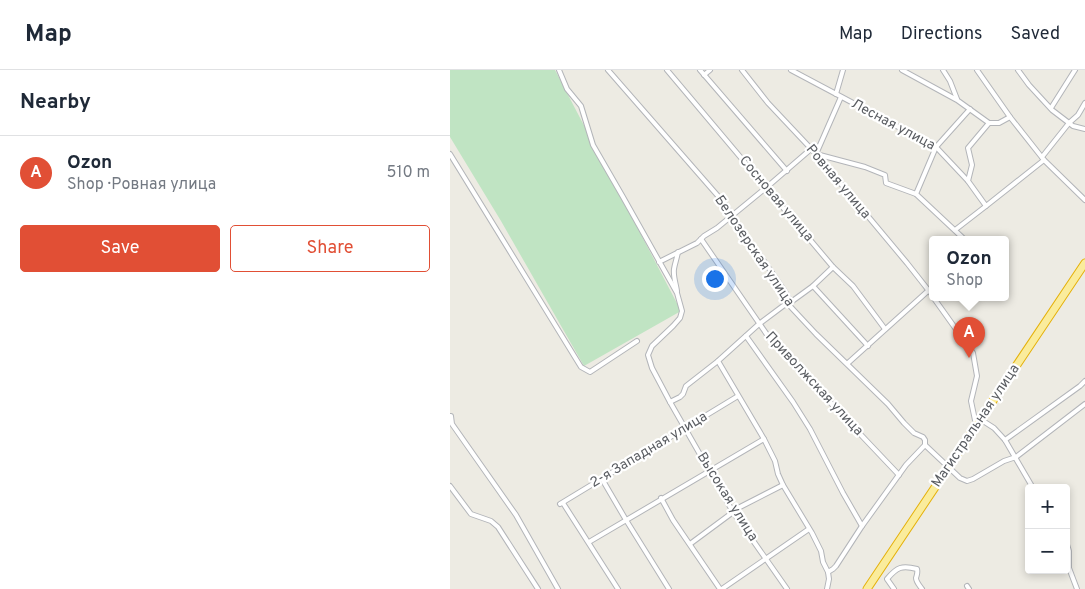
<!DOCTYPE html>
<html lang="en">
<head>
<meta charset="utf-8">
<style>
  :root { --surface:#fff; --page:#f2f2f3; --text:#1f2937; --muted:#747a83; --line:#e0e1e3; --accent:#e14f35 }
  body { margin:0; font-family:Overpass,sans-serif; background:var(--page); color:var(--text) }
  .controls { position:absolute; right:15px; bottom:15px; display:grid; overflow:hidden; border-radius:5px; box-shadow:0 2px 8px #0003 }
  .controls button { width:45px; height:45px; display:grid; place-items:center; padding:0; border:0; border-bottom:1px solid var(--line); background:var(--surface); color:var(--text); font:25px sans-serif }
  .you { position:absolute; left:264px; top:208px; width:18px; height:18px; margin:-12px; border:4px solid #fff; border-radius:50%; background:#1a73e8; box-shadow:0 0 0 8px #1a73e833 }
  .badge { display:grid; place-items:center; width:32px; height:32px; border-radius:50%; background:var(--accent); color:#fff; font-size:16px; font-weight:700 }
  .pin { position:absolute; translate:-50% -41px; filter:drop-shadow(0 1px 2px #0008) }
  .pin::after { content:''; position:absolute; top:26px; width:18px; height:15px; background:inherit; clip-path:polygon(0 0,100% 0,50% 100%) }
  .popup { position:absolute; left:479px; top:166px; width:80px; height:65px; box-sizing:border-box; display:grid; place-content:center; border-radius:5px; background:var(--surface); filter:drop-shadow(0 1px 4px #0005); font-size:16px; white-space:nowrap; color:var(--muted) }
  .popup b { font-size:19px; color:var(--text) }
  .popup::after { content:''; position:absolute; left:50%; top:100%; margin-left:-10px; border:10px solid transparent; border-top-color:var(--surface) }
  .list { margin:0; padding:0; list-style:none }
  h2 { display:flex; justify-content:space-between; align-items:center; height:65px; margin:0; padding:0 20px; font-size:21px }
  h2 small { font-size:16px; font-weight:400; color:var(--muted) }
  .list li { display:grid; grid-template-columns:32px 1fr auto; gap:15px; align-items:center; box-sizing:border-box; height:75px; padding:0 20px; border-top:1px solid var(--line) }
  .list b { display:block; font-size:19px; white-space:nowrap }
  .list p { margin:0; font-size:16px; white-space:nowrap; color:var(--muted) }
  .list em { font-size:16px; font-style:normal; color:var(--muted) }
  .actions { display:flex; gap:10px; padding:15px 20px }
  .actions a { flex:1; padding:11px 0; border:1px solid var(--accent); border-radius:5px; text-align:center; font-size:18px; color:var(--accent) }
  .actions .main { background:var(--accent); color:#fff }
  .map { position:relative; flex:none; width:635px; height:519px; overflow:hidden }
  header { display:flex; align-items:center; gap:30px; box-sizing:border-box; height:70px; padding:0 25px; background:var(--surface); border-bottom:1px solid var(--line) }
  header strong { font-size:24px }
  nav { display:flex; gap:28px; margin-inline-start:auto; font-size:18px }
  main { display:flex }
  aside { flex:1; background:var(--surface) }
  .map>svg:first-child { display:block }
  .green { fill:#c0e4c3 }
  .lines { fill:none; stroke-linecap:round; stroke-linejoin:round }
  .minor-casing { stroke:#b3b5b9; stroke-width:6 }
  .trunk-casing { stroke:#e5b10b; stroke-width:9 }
  .minor { stroke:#fff; stroke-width:4 }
  .trunk { stroke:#faec9c; stroke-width:7 }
  .labels { text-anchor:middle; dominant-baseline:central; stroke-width:4.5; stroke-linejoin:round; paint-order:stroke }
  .street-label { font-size:14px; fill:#5b5e63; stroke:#fff }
</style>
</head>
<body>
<header>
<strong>Map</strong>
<nav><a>Map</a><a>Directions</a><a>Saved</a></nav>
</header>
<main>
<aside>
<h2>Nearby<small></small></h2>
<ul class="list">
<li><span class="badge">A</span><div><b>Ozon</b><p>Shop · Ровная улица</p></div><em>510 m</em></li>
</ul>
<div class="actions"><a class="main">Save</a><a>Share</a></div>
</aside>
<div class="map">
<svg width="635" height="519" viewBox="0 0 635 519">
  <rect width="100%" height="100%" fill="#edebe3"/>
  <!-- green -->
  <path class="green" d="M0,0H105L231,241L134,296L51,151L0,67Z"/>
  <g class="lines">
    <defs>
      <g id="minor">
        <path d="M109,0L117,19L131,36L143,75L173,127L227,223L232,241L230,248L223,256L202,276L198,285L202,298L220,332L283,442L337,519"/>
        <path d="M158,0L275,134L282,145L285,154L309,184L334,220L341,232L338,234L366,264L438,334L454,353L464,363L473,367L475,370V375L510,408L517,411L523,409L554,391L566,387L635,334"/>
        <path d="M217,0L383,197L403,216L435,259"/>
        <path d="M250,0L337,101"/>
        <path d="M292,0L318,33L366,84L457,193L483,226"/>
        <path d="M341,0L486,77L518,111"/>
        <path d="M452,0L507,30L539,53H549L560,47"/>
        <path d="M493,0L500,11L507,29"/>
        <path d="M527,0L560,47L594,90L635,130"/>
        <path d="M568,0L579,15L602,40L623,56L635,59"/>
        <path d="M254,5L260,0"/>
        <path d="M386,24L393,0"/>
        <path d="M391,27L366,84L415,97L435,105L436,113L466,124L514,169"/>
        <path d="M601,38L625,0"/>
        <path d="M539,53L518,78L522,95L518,111L536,136L594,90"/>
        <path d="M0,84L131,297L140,302L187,271"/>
        <path d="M592,87L619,53L628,45L635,33"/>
        <path d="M466,124L486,77L520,39"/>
        <path d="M505,160L536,136"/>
        <path d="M251,169L320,269L449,405"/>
        <path d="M209,192L247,173L254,166L267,158L317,117L361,79"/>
        <path d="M363,216L418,276"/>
        <path d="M227,221C226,214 223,206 224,199C225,193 227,188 228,182"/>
        <path d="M483,227L523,283L527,306L521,331L526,355"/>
        <path d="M341,232L363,216L383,197"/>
        <path d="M296,266L343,332L360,359L393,423L412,456"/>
        <path d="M268,291L314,369L325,391L328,404L333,415L362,463L371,481L373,492L378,502"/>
        <path d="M398,293L479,220"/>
        <path d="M220,332L230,327L233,324L236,316L268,291L309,254L333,236L338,234"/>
        <path d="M0,346H1L2,354L66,445L108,519"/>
        <path d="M530,349L544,358L555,370L583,418"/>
        <path d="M555,370L630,316L635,311"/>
        <path d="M152,409L176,450L219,519"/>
        <path d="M0,416L21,444L41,451L48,457L88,519"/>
        <path d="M211,428L223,450L270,519"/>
        <path d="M113,433L168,519"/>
        <path d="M110,434L288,326"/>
        <path d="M616,471L619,481V498L627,519"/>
        <path d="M139,472L314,369"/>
        <path d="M240,474L290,437L333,415"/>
        <path d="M517,516L519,519"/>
        <path d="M272,519L359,459"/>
        <path d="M377,519L379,509L378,502L383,499L386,496L412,456L456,395L475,375"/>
        <path d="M444,519L437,509C447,497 452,495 467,499C468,503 467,504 466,508C466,512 470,516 472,519"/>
      </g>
      <path id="trunk" d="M417,519L635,193"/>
    </defs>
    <!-- minor casing -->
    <use href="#minor" class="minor-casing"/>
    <!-- trunk casing -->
    <use href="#trunk" class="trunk-casing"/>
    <!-- minor -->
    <use href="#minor" class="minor"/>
    <!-- trunk -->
    <use href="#trunk" class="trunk"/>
  </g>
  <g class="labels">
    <!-- street labels -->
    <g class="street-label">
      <text transform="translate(443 55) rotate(28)">Лесная улица</text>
      <text transform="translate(388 112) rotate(50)">Ровная улица</text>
      <text transform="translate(326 129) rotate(50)">Сосновая улица</text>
      <text transform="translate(304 181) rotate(56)">Белозерская улица</text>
      <text transform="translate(364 314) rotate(47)">Приволжская улица</text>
      <text transform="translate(526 356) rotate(-56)">Магистральная улица</text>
      <text transform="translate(199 380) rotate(-31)">2-я Западная улица</text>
      <text transform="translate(277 427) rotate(58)">Высокая улица</text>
    </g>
  </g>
</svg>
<div class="controls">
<button>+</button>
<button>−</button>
</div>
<div class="you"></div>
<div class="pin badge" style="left:519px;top:288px">A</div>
<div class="popup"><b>Ozon</b>Shop</div>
</div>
</main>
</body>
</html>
